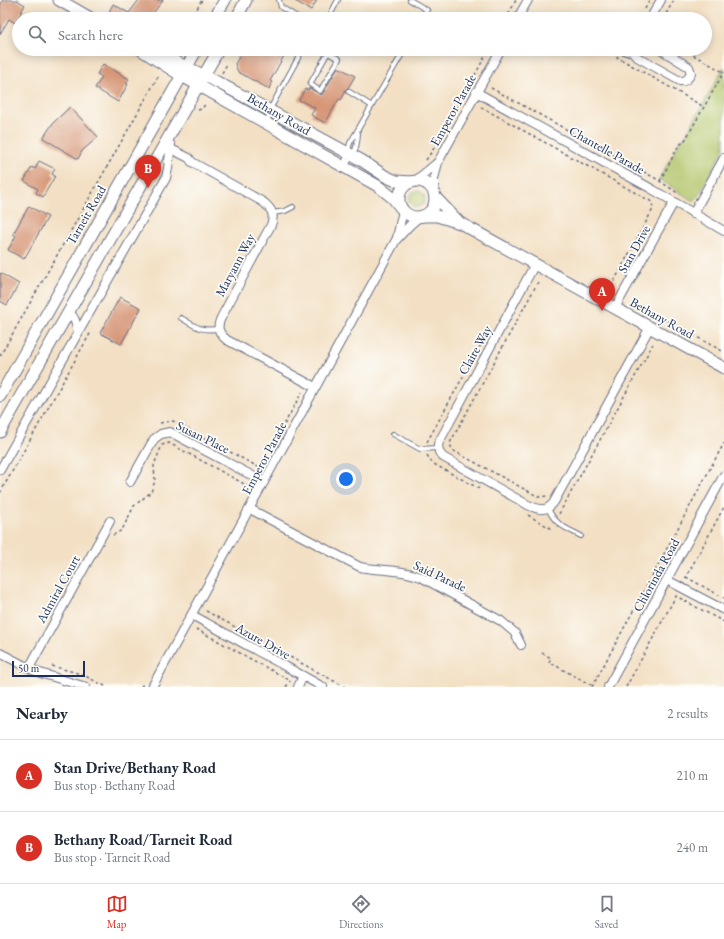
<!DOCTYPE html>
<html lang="en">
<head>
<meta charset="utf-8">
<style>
  :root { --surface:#fff; --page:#f6f6f7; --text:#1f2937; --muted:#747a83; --line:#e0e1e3; --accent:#d93025 }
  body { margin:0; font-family:"EB Garamond",serif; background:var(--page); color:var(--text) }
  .scale { position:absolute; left:12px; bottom:10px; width:73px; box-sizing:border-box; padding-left:4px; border:2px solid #1b2f5e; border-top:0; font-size:11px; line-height:14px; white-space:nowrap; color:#1b2f5e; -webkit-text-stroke:3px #fdfcf7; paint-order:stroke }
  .you { position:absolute; left:346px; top:479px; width:14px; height:14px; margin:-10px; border:3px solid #fff; border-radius:50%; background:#1a73e8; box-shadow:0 0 0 6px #1a73e833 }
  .badge { display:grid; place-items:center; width:26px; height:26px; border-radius:50%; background:var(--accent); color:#fff; font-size:13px; font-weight:700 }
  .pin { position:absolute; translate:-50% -33px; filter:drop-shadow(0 1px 2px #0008) }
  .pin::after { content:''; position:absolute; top:21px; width:14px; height:12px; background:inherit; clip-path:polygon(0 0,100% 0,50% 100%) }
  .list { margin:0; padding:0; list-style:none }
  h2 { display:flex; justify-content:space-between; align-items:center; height:52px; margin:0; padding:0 16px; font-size:17px }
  h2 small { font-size:13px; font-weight:400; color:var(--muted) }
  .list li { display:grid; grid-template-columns:26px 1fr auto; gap:12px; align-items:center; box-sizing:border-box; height:72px; padding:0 16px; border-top:1px solid var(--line) }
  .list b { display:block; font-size:15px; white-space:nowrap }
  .list p { margin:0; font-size:13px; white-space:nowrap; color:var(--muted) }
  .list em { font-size:13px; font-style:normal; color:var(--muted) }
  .icon { flex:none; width:22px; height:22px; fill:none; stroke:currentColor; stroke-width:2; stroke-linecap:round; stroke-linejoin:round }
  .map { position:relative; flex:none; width:724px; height:687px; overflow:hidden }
  .search { position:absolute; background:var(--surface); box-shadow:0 2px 10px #0003; left:12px; right:12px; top:12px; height:44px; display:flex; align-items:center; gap:10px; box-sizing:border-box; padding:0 14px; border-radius:22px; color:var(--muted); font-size:15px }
  .sheet { height:196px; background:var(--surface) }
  nav { display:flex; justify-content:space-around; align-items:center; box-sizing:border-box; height:56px; border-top:1px solid var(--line); background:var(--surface); font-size:11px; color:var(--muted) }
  nav a { display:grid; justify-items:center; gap:2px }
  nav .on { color:var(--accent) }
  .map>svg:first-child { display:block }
  .green { fill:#b1c467; stroke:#667a62 }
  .building { fill:#d69576 }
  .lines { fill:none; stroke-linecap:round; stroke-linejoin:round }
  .lane-casing { stroke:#676d82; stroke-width:6 }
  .street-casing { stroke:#676d82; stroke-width:10 }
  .secondary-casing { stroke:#676d82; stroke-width:13 }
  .path { stroke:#676d82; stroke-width:1.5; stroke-dasharray:3 3; stroke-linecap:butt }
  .lane { stroke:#fff; stroke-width:4 }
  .street { stroke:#fff; stroke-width:8 }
  .secondary { stroke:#fff; stroke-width:11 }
  .labels { text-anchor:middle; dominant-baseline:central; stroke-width:3.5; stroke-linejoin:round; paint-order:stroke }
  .street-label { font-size:13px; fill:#1b2f5e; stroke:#fdfcf7 }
</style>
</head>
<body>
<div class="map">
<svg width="724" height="687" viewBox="0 0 724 687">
  <rect width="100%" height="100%" fill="#fdfcf7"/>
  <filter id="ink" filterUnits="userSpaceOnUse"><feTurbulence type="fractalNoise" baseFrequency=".025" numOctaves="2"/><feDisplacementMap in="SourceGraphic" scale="8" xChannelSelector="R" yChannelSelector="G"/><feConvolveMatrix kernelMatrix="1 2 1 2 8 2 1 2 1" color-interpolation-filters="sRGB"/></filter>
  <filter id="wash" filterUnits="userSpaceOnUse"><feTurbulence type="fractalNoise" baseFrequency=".012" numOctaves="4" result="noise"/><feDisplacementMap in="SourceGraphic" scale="16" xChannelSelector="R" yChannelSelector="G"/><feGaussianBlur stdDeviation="0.9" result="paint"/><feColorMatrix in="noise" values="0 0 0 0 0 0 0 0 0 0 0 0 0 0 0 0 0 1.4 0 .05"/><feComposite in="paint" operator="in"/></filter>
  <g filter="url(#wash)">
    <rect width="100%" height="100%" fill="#f3e0c4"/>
    <!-- green -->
    <g class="green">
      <path d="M724,67V149L698,196L693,201L659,179L682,138H684Z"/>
      <circle cx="417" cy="199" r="8"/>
    </g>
    <g id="blocks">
      <!-- building -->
      <g class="building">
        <path d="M3,0H17L25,5L15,23L9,19L0,34V6Z"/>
        <path d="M139,0H163L149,19H122L109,12L113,4L129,13Z"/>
        <path d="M293,0H317L311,10Z"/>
        <path d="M244,49H286L283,53L285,54L270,81L272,82L269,89L238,72L235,64Z"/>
        <path d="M103,64L129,79L126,83L128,84L118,102L95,88L102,77L97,74Z"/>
        <path d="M338,67L355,76L348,88L345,90V93L341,100L339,99L325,123L311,115L315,108L299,100L305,89L308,90L309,88L322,95Z"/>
        <path d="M70,107L98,137L82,151L78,159L43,138L53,123Z"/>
        <path d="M39,161L55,169L52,174L55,176L43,197L36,193L38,189L24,181L32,167L35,169Z"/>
        <path d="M29,206L48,217L24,259L8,250L16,236L13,234Z"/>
        <path d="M0,273L19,284L7,305L0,301Z"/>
        <path d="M120,297L141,308L121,344L100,333Z"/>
      </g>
    </g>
  </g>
  <g filter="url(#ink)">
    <use href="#blocks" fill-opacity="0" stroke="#676d82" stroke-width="1"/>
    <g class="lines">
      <defs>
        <g id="lane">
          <path d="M279,0L281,7L300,19"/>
          <path d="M410,0L427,10L422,19"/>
          <path d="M328,19L338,0"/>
          <path d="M618,49L626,53L633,52"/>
          <path d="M328,53L339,59L320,91L310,84L330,49"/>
          <path d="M348,91L372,106"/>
          <path d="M268,123L269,111L303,49"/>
          <path d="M344,165L350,143L405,49"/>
          <path d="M345,166C355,154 357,148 358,133"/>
          <path d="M273,213L285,211L293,207"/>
          <path d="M181,318C197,327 199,331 218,329"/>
          <path d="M393,434L420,449L438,448"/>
          <path d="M548,508C555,525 566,528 581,536"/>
        </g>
        <g id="street">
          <path d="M517,19L528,0"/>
          <path d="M650,19L661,0"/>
          <path d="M633,49V52L637,57L680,81C686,82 689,78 691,73L689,67L660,49"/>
          <path d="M476,92L650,188L724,231"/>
          <path d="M171,149L189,158L192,162L263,202C272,209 275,215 271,225L222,316C216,327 218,333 227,340L315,387"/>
          <path d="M415,181L438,162"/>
          <path d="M434,193V179L438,162L501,49"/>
          <path d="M693,214L724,158"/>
          <path d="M397,238L403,210"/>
          <path d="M535,264L438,444L439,452L443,457L528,505C539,510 547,512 554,502L650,327"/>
          <path d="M615,308L674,202"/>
          <path d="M78,333L166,178L168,168L171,145"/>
          <path d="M0,470L78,333C76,324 76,317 68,312"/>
          <path d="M130,482L154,439L161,434L170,432L264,482"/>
          <path d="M250,509L360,567C380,571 402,569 421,577L501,621L515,633L521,645"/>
          <path d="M667,580L724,610"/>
          <path d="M192,615L323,687"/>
          <path d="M0,653L37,672L86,687"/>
          <path d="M29,668L110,521"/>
          <path d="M152,687L396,240L409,226L419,217"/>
          <path d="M298,687L303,676"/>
          <path d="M608,687L724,475"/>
        </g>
        <g id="secondary">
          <path d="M59,0L92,19"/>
          <path d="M214,19L225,0"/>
          <path d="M236,19L246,0"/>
          <path d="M140,49L182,76L378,186L393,198L401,208"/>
          <path d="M156,52L217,82L361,160L385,176L396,181L412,182"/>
          <circle cx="417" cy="199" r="18"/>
          <path d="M435,197L458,221"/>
          <path d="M422,216H437L460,223L724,368"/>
          <path d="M0,396L197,49"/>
          <path d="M0,432L219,49"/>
        </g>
      </defs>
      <!-- lane casing -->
      <use href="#lane" class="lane-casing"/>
      <!-- street casing -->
      <use href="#street" class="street-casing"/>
      <!-- secondary casing -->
      <use href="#secondary" class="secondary-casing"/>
      <!-- path -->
      <g class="path">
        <path d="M645,9L650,0"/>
        <path d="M191,19L202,0"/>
        <path d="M506,19L516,0"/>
        <path d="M639,19L642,14"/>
        <path d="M663,19L674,0"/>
        <path d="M683,49L723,72"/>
        <path d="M618,56L617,57L704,107"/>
        <path d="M222,73L227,64"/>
        <path d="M469,86L489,49"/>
        <path d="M491,88L655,178L679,194"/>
        <path d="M481,107L652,202L653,209L610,289"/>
        <path d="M198,110L202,109L206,103"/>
        <path d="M454,114L467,89"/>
        <path d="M426,160L436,145"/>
        <path d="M660,181L679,145L684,142L724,72"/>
        <path d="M538,282L450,443L452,450L539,497L547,496"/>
        <path d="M635,303L724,352"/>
        <path d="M0,356L159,75"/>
        <path d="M160,423L173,421L260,468L302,392"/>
        <path d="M427,442L490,328"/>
        <path d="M427,455L432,463L480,489"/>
        <path d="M0,493L91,332"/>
        <path d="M559,514L653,344"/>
        <path d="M528,515L550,528L551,526"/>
        <path d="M113,535L122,530L134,506L151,492L155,481L154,465L162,445L169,443L248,486L249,489"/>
        <path d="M686,577L724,598"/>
        <path d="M685,579L724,507"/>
        <path d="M206,611L345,687"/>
        <path d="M196,629L291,681"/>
        <path d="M542,653L551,658L549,662L593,686"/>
        <path d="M52,666L81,674L107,687"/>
        <path d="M141,687L144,682"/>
        <path d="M286,687L290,681"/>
        <path d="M592,687L724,443"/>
        <path d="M626,687L676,596L724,622"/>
      </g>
      <!-- lane -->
      <use href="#lane" class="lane"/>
      <!-- street -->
      <use href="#street" class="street"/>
      <!-- secondary -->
      <use href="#secondary" class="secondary"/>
    </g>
  </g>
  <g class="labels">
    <!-- street labels -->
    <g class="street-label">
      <text transform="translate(453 110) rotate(-61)">Emperor Parade</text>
      <text transform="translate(279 114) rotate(30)">Bethany Road</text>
      <text transform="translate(607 150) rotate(29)">Chantelle Parade</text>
      <text transform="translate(86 215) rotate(-60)">Tarneit Road</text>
      <text transform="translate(634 249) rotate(-61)">Stan Drive</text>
      <text transform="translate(235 265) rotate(-62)">Maryann Way</text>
      <text transform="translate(662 318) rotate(29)">Bethany Road</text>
      <text transform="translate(475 350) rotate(-61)">Claire Way</text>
      <text transform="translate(203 437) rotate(26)">Susan Place</text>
      <text transform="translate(264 458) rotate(-62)">Emperor Parade</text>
      <text transform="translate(656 575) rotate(-61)">Chlorinda Road</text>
      <text transform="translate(440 576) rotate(25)">Said Parade</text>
      <text transform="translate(58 589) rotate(-61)">Admiral Court</text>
      <text transform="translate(263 641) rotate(29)">Azure Drive</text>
    </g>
  </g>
</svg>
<div class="scale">50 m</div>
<div class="you"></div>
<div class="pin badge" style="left:602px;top:311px">A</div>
<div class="pin badge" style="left:148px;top:188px">B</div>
<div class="search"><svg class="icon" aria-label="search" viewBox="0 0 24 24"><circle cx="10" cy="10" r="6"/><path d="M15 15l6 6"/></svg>Search here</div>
</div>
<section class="sheet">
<h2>Nearby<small>2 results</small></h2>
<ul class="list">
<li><span class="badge">A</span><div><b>Stan Drive/Bethany Road</b><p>Bus stop · Bethany Road</p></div><em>210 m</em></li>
<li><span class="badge">B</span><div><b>Bethany Road/Tarneit Road</b><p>Bus stop · Tarneit Road</p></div><em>240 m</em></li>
</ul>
</section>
<nav>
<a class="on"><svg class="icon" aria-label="map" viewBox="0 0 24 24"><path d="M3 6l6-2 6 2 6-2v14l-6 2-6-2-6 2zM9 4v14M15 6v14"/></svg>Map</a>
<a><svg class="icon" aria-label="directions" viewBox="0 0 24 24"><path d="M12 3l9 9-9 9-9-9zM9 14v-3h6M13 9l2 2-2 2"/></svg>Directions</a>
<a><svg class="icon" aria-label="saved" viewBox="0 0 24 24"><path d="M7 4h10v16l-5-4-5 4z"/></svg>Saved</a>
</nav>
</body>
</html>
